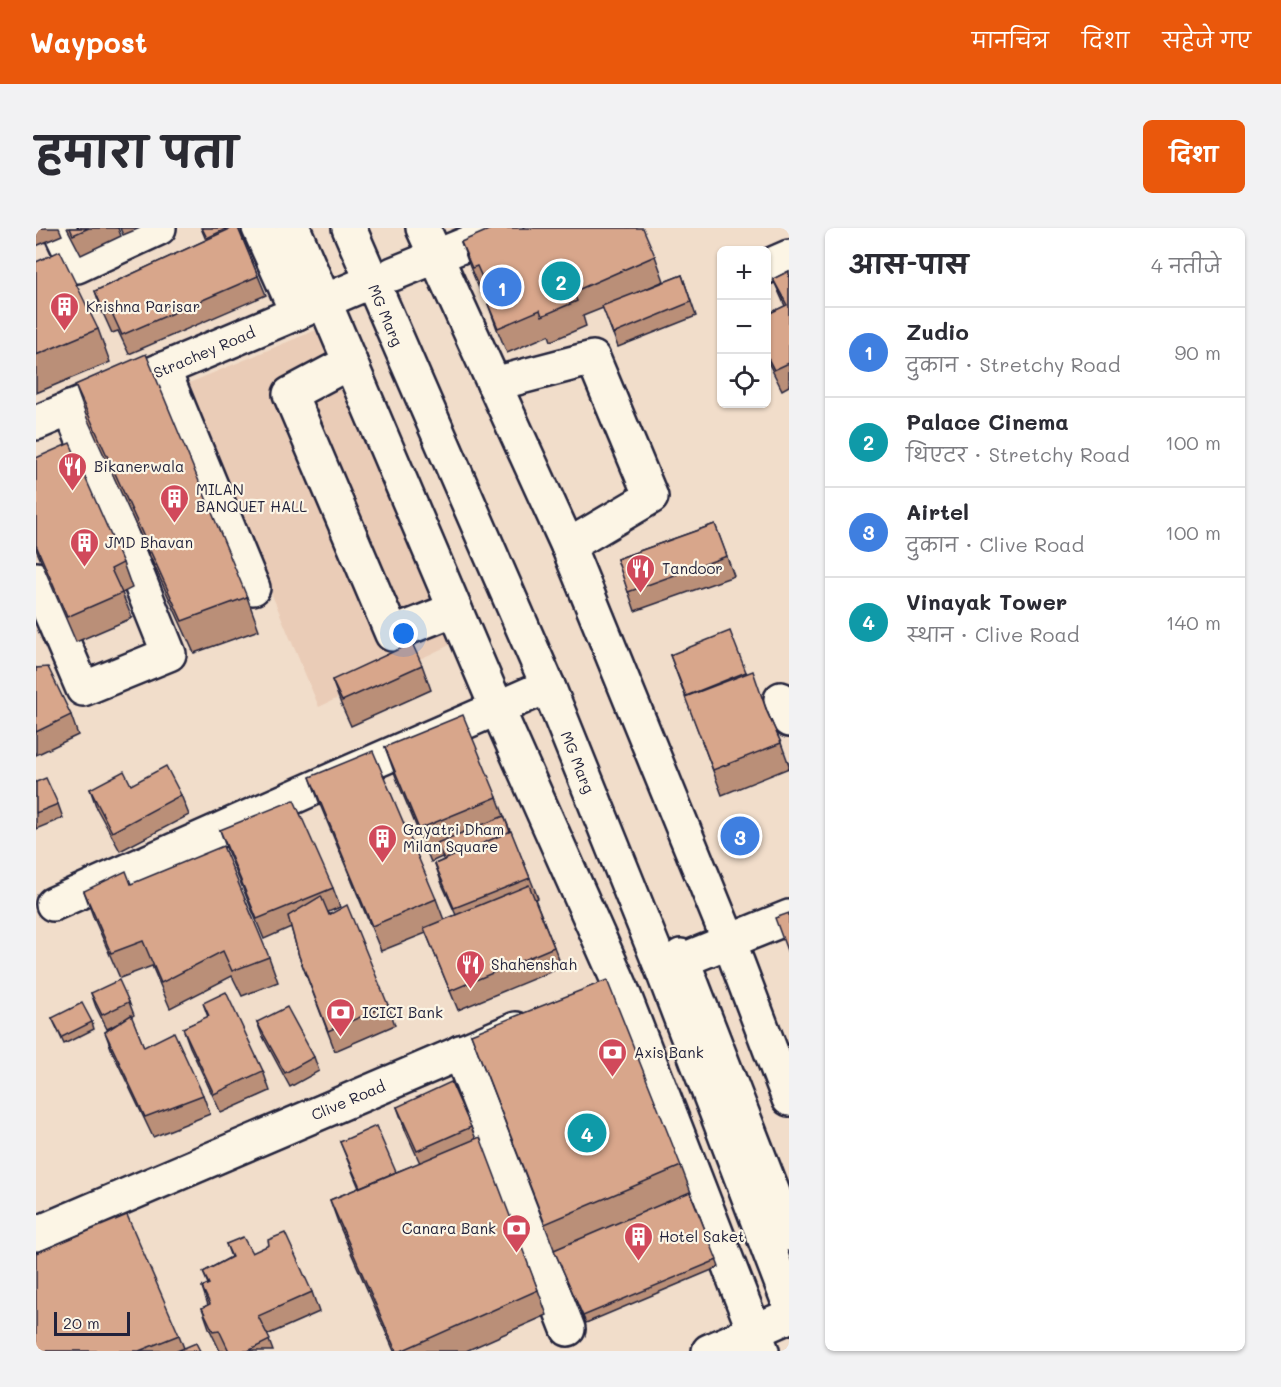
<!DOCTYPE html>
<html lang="hi">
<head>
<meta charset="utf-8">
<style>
  :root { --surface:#fff; --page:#f2f2f3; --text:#2b2b33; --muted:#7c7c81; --line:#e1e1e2; --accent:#ea580c }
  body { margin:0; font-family:Mali,"Playpen Sans Deva",sans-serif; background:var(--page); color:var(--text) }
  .controls { position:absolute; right:18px; top:18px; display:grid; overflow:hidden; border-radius:9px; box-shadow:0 2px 4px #0004 }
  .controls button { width:54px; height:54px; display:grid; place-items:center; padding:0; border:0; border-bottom:2px solid var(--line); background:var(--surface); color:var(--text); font:30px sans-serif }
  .scale { position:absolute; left:18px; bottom:15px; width:76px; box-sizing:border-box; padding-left:6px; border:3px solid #22223b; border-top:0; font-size:16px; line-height:21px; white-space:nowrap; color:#22223b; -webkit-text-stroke:4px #fcf5e5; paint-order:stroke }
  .you { position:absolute; left:368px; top:406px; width:21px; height:21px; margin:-15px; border:4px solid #fff; border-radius:50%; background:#1a73e8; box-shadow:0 0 0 9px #1a73e833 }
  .badge { display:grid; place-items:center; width:39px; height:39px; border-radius:50%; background:var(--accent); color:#fff; font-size:20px; font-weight:700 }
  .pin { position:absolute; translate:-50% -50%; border:3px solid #fff; box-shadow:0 2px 6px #0006 }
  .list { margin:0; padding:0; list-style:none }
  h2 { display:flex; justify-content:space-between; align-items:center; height:78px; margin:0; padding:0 24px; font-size:26px }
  h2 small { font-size:20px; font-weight:400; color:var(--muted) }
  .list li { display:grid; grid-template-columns:39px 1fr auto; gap:18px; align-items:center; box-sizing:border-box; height:90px; padding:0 24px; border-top:2px solid var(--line) }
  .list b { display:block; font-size:22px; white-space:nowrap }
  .list p { margin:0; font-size:20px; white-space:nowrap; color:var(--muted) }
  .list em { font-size:20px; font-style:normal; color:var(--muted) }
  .icon { flex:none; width:33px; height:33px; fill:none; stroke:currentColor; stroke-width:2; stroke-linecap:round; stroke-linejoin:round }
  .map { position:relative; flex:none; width:753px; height:1123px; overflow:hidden; border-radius:9px }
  header { display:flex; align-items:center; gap:36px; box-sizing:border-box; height:84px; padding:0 30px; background:var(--accent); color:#fff }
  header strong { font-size:28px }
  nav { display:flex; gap:33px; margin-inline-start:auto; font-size:21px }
  .intro { display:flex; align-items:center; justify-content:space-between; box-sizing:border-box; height:144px; padding:0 36px }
  h1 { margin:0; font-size:42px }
  .button { padding:15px 27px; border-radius:9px; background:var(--accent); color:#fff; font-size:21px; font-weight:700 }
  main { display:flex; gap:36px; padding:0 36px }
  aside { flex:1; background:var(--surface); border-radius:9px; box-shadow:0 2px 4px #0004 }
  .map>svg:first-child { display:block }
  .built { fill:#eaccb7 }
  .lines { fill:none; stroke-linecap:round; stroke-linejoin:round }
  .minor-casing { stroke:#22223b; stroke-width:38 }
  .major-casing { stroke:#22223b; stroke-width:38 }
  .minor { stroke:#fcf5e5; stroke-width:33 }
  .major { stroke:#fcf5e5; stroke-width:33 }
  .wall { fill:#ba8f78; stroke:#22223b; stroke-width:1.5 }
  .building { fill:#d8a68b; stroke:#22223b; stroke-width:1.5 }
  .labels { text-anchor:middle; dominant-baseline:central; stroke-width:4.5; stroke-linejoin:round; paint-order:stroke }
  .poi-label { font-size:15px; fill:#22223b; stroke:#fcf5e5; text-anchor:start }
  .street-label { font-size:15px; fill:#22223b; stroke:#fcf5e5 }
</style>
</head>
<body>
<header>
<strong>Waypost</strong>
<nav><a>मानचित्र</a><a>दिशा</a><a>सहेजे गए</a></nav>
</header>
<div class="intro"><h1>हमारा पता</h1><a class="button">दिशा</a></div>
<main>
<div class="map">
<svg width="753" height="1123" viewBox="0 0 753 1123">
  <rect width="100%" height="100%" fill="#f1ddca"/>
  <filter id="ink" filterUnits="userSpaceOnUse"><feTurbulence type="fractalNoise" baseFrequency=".0167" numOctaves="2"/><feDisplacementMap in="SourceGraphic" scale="12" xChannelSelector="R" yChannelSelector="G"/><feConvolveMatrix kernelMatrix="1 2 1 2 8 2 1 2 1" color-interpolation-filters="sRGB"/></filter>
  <g filter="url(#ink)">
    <!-- built -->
    <path class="built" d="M290,98L422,413L283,479L148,157Z"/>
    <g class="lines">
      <defs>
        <g id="minor">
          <path d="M23,0L41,38L123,0"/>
          <path d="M223,0L261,85"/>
          <path d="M257,0L461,480L584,757L726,1123"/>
          <path d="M387,0L532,318L693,713L753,871"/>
          <path d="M730,39L753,29"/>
          <path d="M357,46L470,0"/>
          <path d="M314,134L254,166L356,406L419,381"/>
          <path d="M127,141L217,360"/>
          <path d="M458,156L557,130L615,269L532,318"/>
          <path d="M0,195L336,53"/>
          <path d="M0,351L47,461L133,426L34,180"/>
          <path d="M745,471L753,492"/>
          <path d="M17,676L305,548L512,458"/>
          <path d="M647,732L753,689"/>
          <path d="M424,824L532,1101"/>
          <path d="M0,1006L480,801"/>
          <path d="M673,1123L753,1088"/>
        </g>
        <g id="major">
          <path d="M313,0L512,458L626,741L753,1075"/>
          <path d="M645,728L753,1006"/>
        </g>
      </defs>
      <!-- minor casing -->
      <use href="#minor" class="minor-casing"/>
      <!-- major casing -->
      <use href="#major" class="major-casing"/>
      <!-- minor -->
      <use href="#minor" class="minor"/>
      <!-- major -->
      <use href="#major" class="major"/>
    </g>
    <!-- wall -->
    <g class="wall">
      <path d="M0,0H23L26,7L0,18Z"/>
      <path d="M31,0H82L85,8L45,27Z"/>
      <path d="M84,0H104L87,7Z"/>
      <path d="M165,0H202L230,67L93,126L82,103L76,105L66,83L59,63L170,12Z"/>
      <path d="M425,14L619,28L628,53L600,65L646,47L660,88L582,119L567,80L547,88L550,98L515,113L513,107L471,125L461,101L452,76L455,75L450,63L445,65L434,39Z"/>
      <path d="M0,34L62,101L74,134L0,165Z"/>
      <path d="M753,43V158L746,162L730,130V87L749,78L737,51Z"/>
      <path d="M39,157L211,369L223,402L158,425L51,190Z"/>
      <path d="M0,230L87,335L96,360L86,365L96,390L40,414L0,321Z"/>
      <path d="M679,296L698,348L599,383L581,331Z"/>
      <path d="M634,427L710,444L733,488L745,515L753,537V540L686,567Z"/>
      <path d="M386,437L395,462L315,498L305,476L296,452Z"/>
      <path d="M0,440L35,487L42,507L0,527Z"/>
      <path d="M349,519L461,569L468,588L494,650L502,670L499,671L526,739L422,782L390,705L345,723L283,574L274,549L400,671L408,692L420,687L406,656L399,636L408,632L406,629L395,634L361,552Z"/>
      <path d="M0,554L22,576L27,590L0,601Z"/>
      <path d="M54,561L145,567L153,587L84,623L61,581Z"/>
      <path d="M184,602L297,660L304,679L292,684L352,777L359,797L299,823L263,728L255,699L228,711L191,622Z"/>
      <path d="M95,656L233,729L242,754L206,768L196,748L134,780L116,738L84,750L57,688L48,663Z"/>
      <path d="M55,765L93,774L98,787L95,789L108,819L167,867L174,886L117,909L76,823L69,804L81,796L71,801L60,779Z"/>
      <path d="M167,775L227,843L234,863L185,885L154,819L147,800L172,789Z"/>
      <path d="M16,790L56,794L58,801L28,816Z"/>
      <path d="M221,794L278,829L283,843L254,859L226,807Z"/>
      <path d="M435,806L645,938L683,1039L550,1095L521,1029Z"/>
      <path d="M361,879L435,899L502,1062L511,1087L430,1123H358L303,997L294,972L323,960L304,914L360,944L384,935L370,904Z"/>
      <path d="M190,1016L216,1025L276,1064L283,1084L231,1107L237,1123H184L173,1100L166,1080L172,1077L166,1059L172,1056L167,1044L195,1029Z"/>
      <path d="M143,1107L148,1120L164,1123H0Z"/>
    </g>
    <!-- building -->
    <g class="building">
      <path d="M34,0H53L37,7Z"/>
      <path d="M166,0H192L171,10Z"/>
      <path d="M196,0H202L222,48L86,107L75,83L69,86L59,63Z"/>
      <path d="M457,0H607L619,28L537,64L541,73L506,88L504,82L462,100L452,76L457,74L441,38L436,40L425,14Z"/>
      <path d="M24,23L62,101L0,127V34Z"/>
      <path d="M753,43V135L738,142L730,126V87L751,77L737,51Z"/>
      <path d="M646,47L655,74L577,106L566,78Z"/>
      <path d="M110,126L211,369L146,393L39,157Z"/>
      <path d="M34,215L87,335L75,341L86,365L31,389L0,317V230Z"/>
      <path d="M679,296L691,328L592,364L581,331Z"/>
      <path d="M694,403L710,444L650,468L634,427Z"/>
      <path d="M376,415L386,437L306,473L296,452Z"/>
      <path d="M12,439L35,487L0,504V440Z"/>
      <path d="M717,443L731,484L745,515L677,542L649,469Z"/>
      <path d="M427,487L461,569L383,601L349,519Z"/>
      <path d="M337,523L400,671L336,698L274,549Z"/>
      <path d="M130,538L145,567L76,604L54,561L88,543L95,557Z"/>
      <path d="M10,550L22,576L0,585V554Z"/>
      <path d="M258,572L297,660L221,691L184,602Z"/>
      <path d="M468,588L474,604L408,632L401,615Z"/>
      <path d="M475,603L494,650L418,680L399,636Z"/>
      <path d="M187,618L233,729L196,743L187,723L125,755L107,713L75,725L48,663L90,643L95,656Z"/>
      <path d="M493,657L518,719L414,763L388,700Z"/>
      <path d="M285,668L293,687L311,677L352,777L292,803L263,728L252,688Z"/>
      <path d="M753,685V728L739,690Z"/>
      <path d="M83,752L93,774L66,787L55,765Z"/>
      <path d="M571,752L645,938L509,996L435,806Z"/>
      <path d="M190,764L227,843L178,866L147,800L173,788L167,775Z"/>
      <path d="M46,775L56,794L26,809L16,790Z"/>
      <path d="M251,779L278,829L249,845L221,794Z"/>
      <path d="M95,787L108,819L138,804L167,867L109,889L69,804Z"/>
      <path d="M415,854L435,899L381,923L361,879Z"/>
      <path d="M340,898L360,944L324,959L304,914Z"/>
      <path d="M444,909L502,1062L365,1123H360L294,972Z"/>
      <path d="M654,964L681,1032L547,1088L518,1022Z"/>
      <path d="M91,987L143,1107L103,1123H0V1025Z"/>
      <path d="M249,1005L276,1064L222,1088L234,1112L212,1123H193L183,1102L177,1103L166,1080L174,1076L166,1059L173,1056L167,1044L196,1029L190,1016L207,1009L216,1025L233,1017L232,1012Z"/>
      <path d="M160,1115L164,1123H141Z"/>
    </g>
  </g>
  <!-- icons -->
  <defs>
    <symbol id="building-pin" viewBox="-11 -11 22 30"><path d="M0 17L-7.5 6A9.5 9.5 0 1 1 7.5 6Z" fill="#d1495b" stroke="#fcf5e5"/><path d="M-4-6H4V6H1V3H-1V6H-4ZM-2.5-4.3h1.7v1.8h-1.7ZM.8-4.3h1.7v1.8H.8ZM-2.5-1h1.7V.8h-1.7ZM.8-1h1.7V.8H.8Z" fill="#fff"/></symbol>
    <symbol id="restaurant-pin" viewBox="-11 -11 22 30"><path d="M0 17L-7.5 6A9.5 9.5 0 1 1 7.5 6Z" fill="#d1495b" stroke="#fcf5e5"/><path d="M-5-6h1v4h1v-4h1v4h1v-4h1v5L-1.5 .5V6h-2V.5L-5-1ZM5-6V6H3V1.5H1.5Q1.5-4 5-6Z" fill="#fff"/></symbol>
    <symbol id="bank-pin" viewBox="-11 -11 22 30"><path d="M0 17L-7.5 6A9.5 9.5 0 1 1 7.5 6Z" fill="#d1495b" stroke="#fcf5e5"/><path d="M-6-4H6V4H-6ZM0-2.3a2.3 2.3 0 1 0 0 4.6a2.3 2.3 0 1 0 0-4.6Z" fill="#fff"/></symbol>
  </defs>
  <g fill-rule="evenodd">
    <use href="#building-pin" x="12" y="62" width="33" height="45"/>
    <use href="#restaurant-pin" x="20" y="222" width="33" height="45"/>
    <use href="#building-pin" x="122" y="254" width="33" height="45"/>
    <use href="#building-pin" x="32" y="298" width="33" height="45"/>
    <use href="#restaurant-pin" x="588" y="324" width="33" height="45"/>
    <use href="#building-pin" x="330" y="594" width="33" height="45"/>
    <use href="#restaurant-pin" x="418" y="720" width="33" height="45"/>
    <use href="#bank-pin" x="288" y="768" width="33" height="45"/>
    <use href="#bank-pin" x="560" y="808" width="33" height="45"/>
    <use href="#bank-pin" x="464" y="984" width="33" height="45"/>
    <use href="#building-pin" x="586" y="992" width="33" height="45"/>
  </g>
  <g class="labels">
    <!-- poi labels -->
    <g class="poi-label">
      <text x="50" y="78">Krishna Parisar</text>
      <text x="58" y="238">Bikanerwala</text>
      <text x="160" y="261">MILAN<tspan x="160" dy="17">BANQUET HALL</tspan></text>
      <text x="69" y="314">JMD Bhavan</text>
      <text x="626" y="340">Tandoor</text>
      <text x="367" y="601">Gayatri Dham<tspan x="367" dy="17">Milan Square</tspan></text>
      <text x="455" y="736">Shahenshah</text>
      <text x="326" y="784">ICICI Bank</text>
      <text x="598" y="824">Axis Bank</text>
      <text x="460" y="1000" text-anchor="end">Canara Bank</text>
      <text x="623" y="1008">Hotel Saket</text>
    </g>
    <!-- street labels -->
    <g class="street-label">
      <text transform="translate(350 87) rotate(67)">MG Marg</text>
      <text transform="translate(168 124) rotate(-23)">Strachey Road</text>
      <text transform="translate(542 534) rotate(68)">MG Marg</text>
      <text transform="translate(312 872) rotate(-23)">Clive Road</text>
    </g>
  </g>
</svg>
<div class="controls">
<button>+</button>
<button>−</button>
<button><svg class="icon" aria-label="locate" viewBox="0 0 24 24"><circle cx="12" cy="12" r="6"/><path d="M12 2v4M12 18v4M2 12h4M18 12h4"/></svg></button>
</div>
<div class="scale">20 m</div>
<div class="you"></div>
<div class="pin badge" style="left:466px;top:59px;background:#3f7fe0">1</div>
<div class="pin badge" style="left:525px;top:53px;background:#0f9aa8">2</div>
<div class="pin badge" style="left:704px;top:608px;background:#3f7fe0">3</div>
<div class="pin badge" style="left:551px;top:905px;background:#0f9aa8">4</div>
</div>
<aside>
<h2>आस-पास<small>4 नतीजे</small></h2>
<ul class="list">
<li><span class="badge" style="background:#3f7fe0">1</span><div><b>Zudio</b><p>दुकान · Stretchy Road</p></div><em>90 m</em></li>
<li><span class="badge" style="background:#0f9aa8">2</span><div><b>Palace Cinema</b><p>थिएटर · Stretchy Road</p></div><em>100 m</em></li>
<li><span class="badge" style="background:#3f7fe0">3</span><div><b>Airtel</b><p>दुकान · Clive Road</p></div><em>100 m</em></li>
<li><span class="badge" style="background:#0f9aa8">4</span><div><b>Vinayak Tower</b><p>स्थान · Clive Road</p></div><em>140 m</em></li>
</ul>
</aside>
</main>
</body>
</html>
